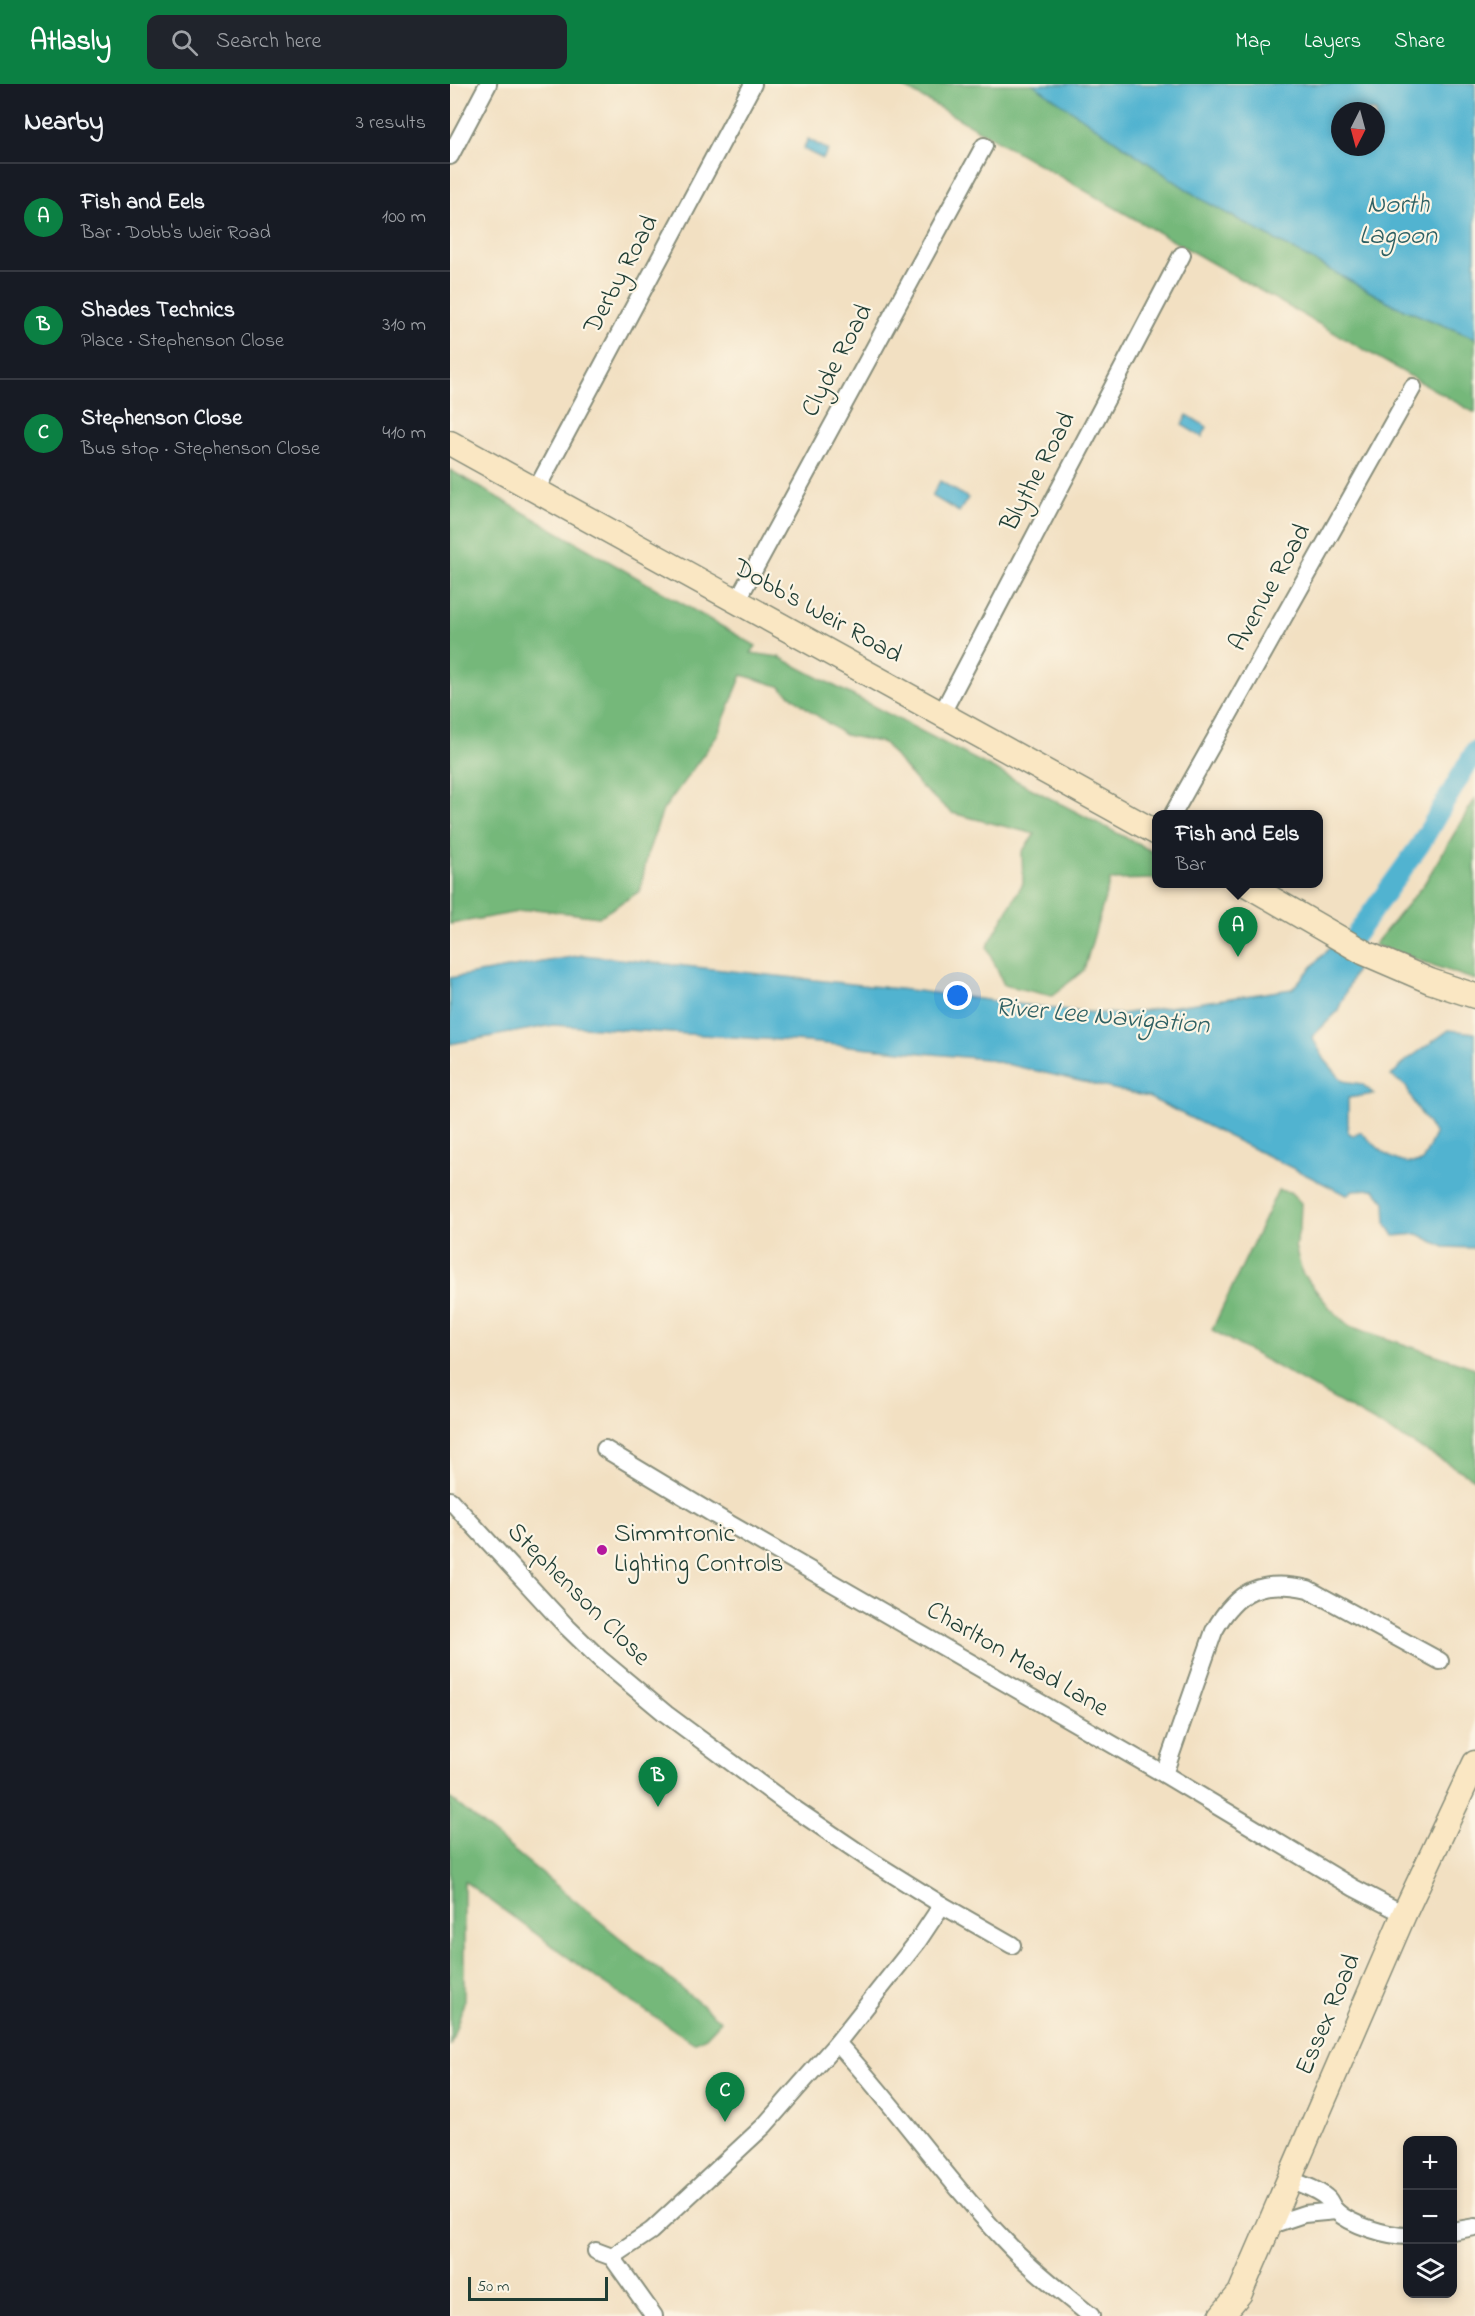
<!DOCTYPE html>
<html lang="en">
<head>
<meta charset="utf-8">
<style>
  :root { --surface:#171b24; --page:#20242c; --text:#f1f3f6; --muted:#9ea1a6; --line:#363941; --accent:#0b8043 }
  body { margin:0; font-family:"Indie Flower",sans-serif; background:var(--page); color:var(--text) }
  .controls { position:absolute; right:18px; bottom:18px; display:grid; overflow:hidden; border-radius:12px; box-shadow:0 3px 9px #0003 }
  .controls button { width:54px; height:54px; display:grid; place-items:center; padding:0; border:0; border-bottom:2px solid var(--line); background:var(--surface); color:var(--text); font:30px sans-serif }
  .compass { position:absolute; left:881px; top:18px; width:54px; height:54px; border-radius:50%; background:var(--surface); box-shadow:0 3px 9px #0003; rotate:186deg }
  .scale { position:absolute; left:18px; bottom:15px; width:140px; box-sizing:border-box; padding-left:6px; border:3px solid #1f3d34; border-top:0; font-size:16px; line-height:21px; white-space:nowrap; color:#1f3d34; -webkit-text-stroke:4px #fcf5e5; paint-order:stroke }
  .you { position:absolute; left:508px; top:912px; width:21px; height:21px; margin:-15px; border:4px solid #fff; border-radius:50%; background:#1a73e8; box-shadow:0 0 0 9px #1a73e833 }
  .badge { display:grid; place-items:center; width:39px; height:39px; border-radius:50%; background:var(--accent); color:#fff; font-size:20px; font-weight:700 }
  .pin { position:absolute; translate:-50% -50px; filter:drop-shadow(0 2px 3px #0008) }
  .pin::after { content:''; position:absolute; top:32px; width:21px; height:18px; background:inherit; clip-path:polygon(0 0,100% 0,50% 100%) }
  .popup { position:absolute; left:702px; top:726px; width:171px; height:78px; box-sizing:border-box; display:grid; place-content:center; border-radius:12px; background:var(--surface); filter:drop-shadow(0 2px 4px #0005); font-size:20px; white-space:nowrap; color:var(--muted) }
  .popup b { font-size:22px; color:var(--text) }
  .popup::after { content:''; position:absolute; left:50%; top:100%; margin-left:-12px; border:12px solid transparent; border-top-color:var(--surface) }
  .list { margin:0; padding:0; list-style:none }
  h2 { display:flex; justify-content:space-between; align-items:center; height:78px; margin:0; padding:0 24px; font-size:26px }
  h2 small { font-size:20px; font-weight:400; color:var(--muted) }
  .list li { display:grid; grid-template-columns:39px 1fr auto; gap:18px; align-items:center; box-sizing:border-box; height:108px; padding:0 24px; border-top:2px solid var(--line) }
  .list b { display:block; font-size:22px; white-space:nowrap }
  .list p { margin:0; font-size:20px; white-space:nowrap; color:var(--muted) }
  .list em { font-size:20px; font-style:normal; color:var(--muted) }
  .icon { flex:none; width:33px; height:33px; fill:none; stroke:currentColor; stroke-width:2; stroke-linecap:round; stroke-linejoin:round }
  .map { position:relative; flex:none; width:1025px; height:2232px; overflow:hidden }
  header { display:flex; align-items:center; gap:36px; box-sizing:border-box; height:84px; padding:0 30px; background:var(--accent); color:#fff }
  header strong { font-size:28px }
  nav { display:flex; gap:33px; margin-inline-start:auto; font-size:21px }
  .search { width:420px; height:54px; background:var(--page); display:flex; align-items:center; gap:15px; box-sizing:border-box; padding:0 21px; border-radius:12px; color:var(--muted); font-size:22px }
  main { display:flex }
  aside { flex:1; background:var(--surface) }
  .map>svg:first-child { display:block }
  .forest { fill:#74b87a; stroke:#4a7a57; stroke-width:1.5 }
  .water { fill:#51b3d0; stroke:#387882; stroke-width:1.5; fill-rule:evenodd }
  .lines { fill:none; stroke-linecap:round; stroke-linejoin:round }
  .canal { stroke:#51b3d0; stroke-width:20 }
  .street-casing { stroke:#888e7b; stroke-width:20 }
  .secondary-casing { stroke:#888e7b; stroke-width:27 }
  .street { stroke:#fff; stroke-width:16 }
  .secondary { stroke:#fae7c3; stroke-width:24 }
  .poi-dot { fill:#b5179e; stroke:#fcf5e5; stroke-width:2 }
  .labels { text-anchor:middle; dominant-baseline:central; stroke-width:4.5; stroke-linejoin:round; paint-order:stroke }
  .street-label { font-size:26px; fill:#1f3d34; stroke:#fcf5e5 }
  .poi-label { font-size:26px; fill:#1f3d34; stroke:#fcf5e5; text-anchor:start }
  .water-label { font-size:27px; font-style:italic; fill:#2e6063; stroke:#fcf5e5 }
</style>
</head>
<body>
<header>
<strong>Atlasly</strong>
<div class="search"><svg class="icon" aria-label="search" viewBox="0 0 24 24"><circle cx="10" cy="10" r="6"/><path d="M15 15l6 6"/></svg>Search here</div>
<nav><a>Map</a><a>Layers</a><a>Share</a></nav>
</header>
<main>
<aside>
<h2>Nearby<small>3 results</small></h2>
<ul class="list">
<li><span class="badge">A</span><div><b>Fish and Eels</b><p>Bar · Dobb's Weir Road</p></div><em>100 m</em></li>
<li><span class="badge">B</span><div><b>Shades Technics</b><p>Place · Stephenson Close</p></div><em>310 m</em></li>
<li><span class="badge">C</span><div><b>Stephenson Close</b><p>Bus stop · Stephenson Close</p></div><em>410 m</em></li>
</ul>
</aside>
<div class="map">
<svg width="1025" height="2232" viewBox="0 0 1025 2232">
  <rect width="100%" height="100%" fill="#fcf5e5"/>
  <filter id="ink" filterUnits="userSpaceOnUse"><feTurbulence type="fractalNoise" baseFrequency=".0167" numOctaves="2"/><feDisplacementMap in="SourceGraphic" scale="12" xChannelSelector="R" yChannelSelector="G"/><feConvolveMatrix kernelMatrix="1 2 1 2 8 2 1 2 1" color-interpolation-filters="sRGB"/></filter>
  <filter id="wash" filterUnits="userSpaceOnUse"><feTurbulence type="fractalNoise" baseFrequency=".008" numOctaves="4" result="noise"/><feDisplacementMap in="SourceGraphic" scale="24" xChannelSelector="R" yChannelSelector="G"/><feGaussianBlur stdDeviation="1.35" result="paint"/><feColorMatrix in="noise" values="0 0 0 0 0 0 0 0 0 0 0 0 0 0 0 0 0 1.4 0 .05"/><feComposite in="paint" operator="in"/></filter>
  <g filter="url(#wash)">
    <rect width="100%" height="100%" fill="#f2e0c2"/>
    <!-- forest -->
    <g class="forest">
      <path d="M448,0H583L751,115L946,222L1025,254V329Z"/>
      <path d="M0,386L306,562L301,569L329,573L707,770V795L660,796L634,886L602,912L554,901L537,863L573,799L572,768L585,750L502,729L469,701L434,659L395,651L359,626L329,602L292,591L267,652L213,726L198,768L190,807L149,833L85,825L0,840Z"/>
      <path d="M1025,715V896L924,861L974,800Z"/>
      <path d="M828,1106L840,1108L851,1119L850,1142L845,1162L852,1189L880,1224L899,1242L1025,1284V1395L762,1246Z"/>
      <path d="M0,1714L271,1937L256,1953L244,1959L149,1896L14,1797V1918L0,1963Z"/>
    </g>
    <!-- water -->
    <g class="water">
      <path d="M583,0H1025V254L946,222L751,115ZM890,27H926V63H890Z"/>
      <path d="M358,55L378,66L373,75L353,65Z"/>
      <path d="M737,331L757,343L752,353L732,341Z"/>
      <path d="M490,397L518,414L509,428L482,412Z"/>
      <path d="M880,863L908,881L887,928L862,953L875,976L893,997L912,1000L924,1010L898,1014V1048L903,1052L911,1048C930,1065 944,1084 972,1078L985,1050L964,1019L956,1002L941,992L957,976L999,946L1025,949V1164L994,1163L968,1150L944,1152L936,1139L935,1118L924,1105L903,1106L897,1111L698,1013L535,975L357,958L103,941L0,960V894L133,871L468,907L622,927L670,930L842,905Z"/>
    </g>
    <g class="lines">
      <!-- canal -->
      <path class="canal" d="M891,871L970,761L1025,667"/>
    </g>
  </g>
  <g filter="url(#ink)">
    <g class="lines">
      <defs>
        <g id="street">
          <path d="M0,72L38,0"/>
          <path d="M86,406L303,0"/>
          <path d="M287,517L534,62"/>
          <path d="M492,629L732,171"/>
          <path d="M723,730L963,303"/>
          <path d="M155,1365L273,1436L714,1690L904,1804L954,1830"/>
          <path d="M0,1416L117,1543L150,1575L216,1630L339,1721L423,1778L492,1821L562,1861"/>
          <path d="M714,1690L764,1547C787,1505 812,1495 858,1505L990,1577"/>
          <path d="M387,1959C446,2022 495,2095 555,2157C581,2185 612,2208 641,2232"/>
          <path d="M839,2095C852,2101 868,2105 878,2115C881,2118 882,2124 886,2127C901,2141 937,2152 958,2152"/>
          <path d="M818,2142L854,2130L886,2127"/>
          <path d="M1002,2147L1025,2143"/>
          <path d="M146,2167L162,2173L204,2232"/>
          <path d="M162,2173L201,2147L314,2042L387,1959L468,1857L492,1821"/>
        </g>
        <g id="secondary">
          <path d="M0,359L707,749"/>
          <path d="M796,800L915,869L980,897L1025,912"/>
          <path d="M771,2232L790,2209L954,1830L1025,1679"/>
        </g>
      </defs>
      <!-- street casing -->
      <use href="#street" class="street-casing"/>
      <!-- secondary casing -->
      <use href="#secondary" class="secondary-casing"/>
      <!-- street -->
      <use href="#street" class="street"/>
      <!-- secondary -->
      <use href="#secondary" class="secondary"/>
    </g>
  </g>
  <!-- markers -->
  <circle class="poi-dot" cx="152" cy="1466" r="6"/>
  <g class="labels">
    <!-- street labels -->
    <g class="street-label">
      <text transform="translate(172 191) rotate(-62)">Derby Road</text>
      <text transform="translate(388 277) rotate(-62)">Clyde Road</text>
      <text transform="translate(589 388) rotate(-62)">Blythe Road</text>
      <text transform="translate(821 504) rotate(-61)">Avenue Road</text>
      <text transform="translate(367 528) rotate(29)">Dobb's Weir Road</text>
      <text transform="translate(128 1511) rotate(45)">Stephenson Close</text>
      <text transform="translate(567 1576) rotate(30)">Charlton Mead Lane</text>
      <text transform="translate(879 1931) rotate(-67)">Essex Road</text>
    </g>
    <!-- poi labels -->
    <g class="poi-label">
      <text x="164" y="1451">Simmtronic<tspan x="164" dy="30">Lighting Controls</tspan></text>
    </g>
    <!-- water labels -->
    <g class="water-label">
      <text x="948" y="121">North<tspan x="948" dy="31">Lagoon</tspan></text>
      <text transform="translate(652 933) rotate(5)">River Lee Navigation</text>
    </g>
  </g>
</svg>
<div class="controls">
<button>+</button>
<button>−</button>
<button><svg class="icon" aria-label="layers" viewBox="0 0 24 24"><path d="M12 4l9 5-9 5-9-5zM3 14l9 5 9-5"/></svg></button>
</div>
<svg class="compass" viewBox="-18 -18 36 36"><path d="M0-13l5 13h-10z" fill="#e53935"/><path d="M0 13l5-13h-10z" fill="#9ea1a6"/></svg>
<div class="scale">50 m</div>
<div class="you"></div>
<div class="pin badge" style="left:788px;top:873px">A</div>
<div class="popup"><b>Fish and Eels</b>Bar</div>
<div class="pin badge" style="left:208px;top:1723px">B</div>
<div class="pin badge" style="left:275px;top:2038px">C</div>
</div>
</main>
</body>
</html>
